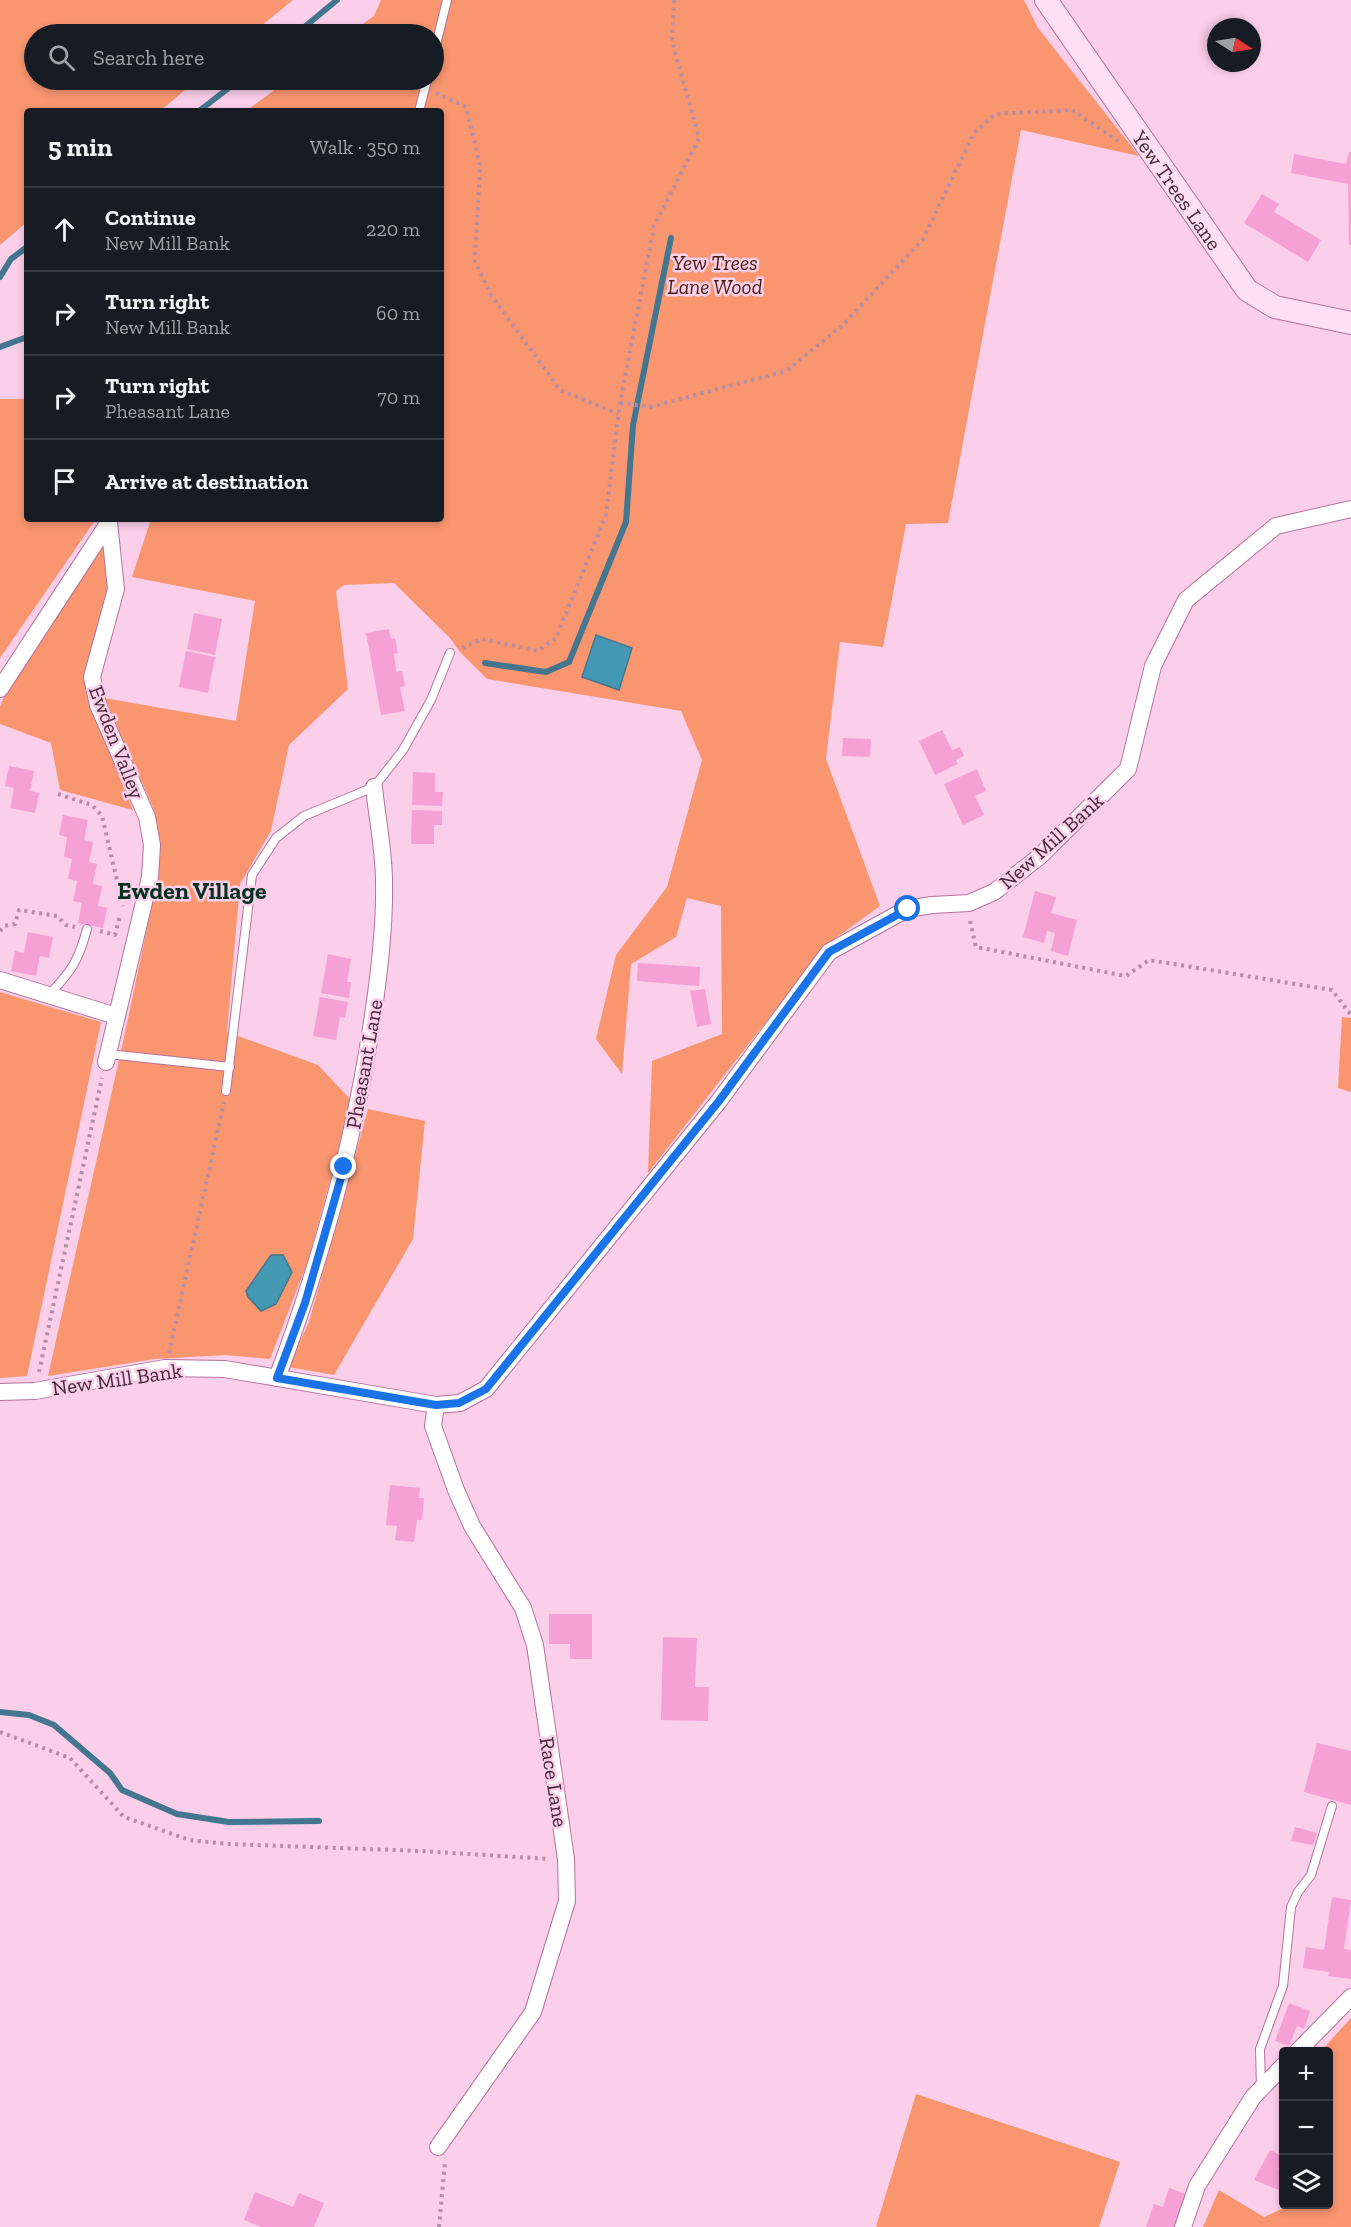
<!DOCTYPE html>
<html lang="en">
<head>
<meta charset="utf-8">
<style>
  :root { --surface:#171b24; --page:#20242c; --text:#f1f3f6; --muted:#9ea1a6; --line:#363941 }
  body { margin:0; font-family:"Zilla Slab",serif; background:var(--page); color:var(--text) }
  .controls { position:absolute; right:18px; bottom:18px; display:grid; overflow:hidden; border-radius:6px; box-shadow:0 3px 9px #0003 }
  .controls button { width:54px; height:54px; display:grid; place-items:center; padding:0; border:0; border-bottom:2px solid var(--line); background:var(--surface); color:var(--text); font:30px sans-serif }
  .compass { position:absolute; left:1207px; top:18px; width:54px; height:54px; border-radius:50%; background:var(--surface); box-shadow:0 3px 9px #0003; rotate:102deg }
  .stop { position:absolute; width:18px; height:18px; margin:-14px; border:4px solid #1a73e8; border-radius:50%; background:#fff }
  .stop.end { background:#1a73e8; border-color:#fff; box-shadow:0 2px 6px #0008 }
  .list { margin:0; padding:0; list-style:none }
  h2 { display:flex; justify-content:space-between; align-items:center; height:78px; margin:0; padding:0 24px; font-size:26px }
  h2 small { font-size:20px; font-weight:400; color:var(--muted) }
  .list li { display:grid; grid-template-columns:39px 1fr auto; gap:18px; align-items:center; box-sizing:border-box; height:84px; padding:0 24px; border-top:2px solid var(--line) }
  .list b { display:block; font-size:22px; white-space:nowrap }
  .list p { margin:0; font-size:20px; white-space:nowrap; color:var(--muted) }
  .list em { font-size:20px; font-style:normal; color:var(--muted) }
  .icon { flex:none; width:33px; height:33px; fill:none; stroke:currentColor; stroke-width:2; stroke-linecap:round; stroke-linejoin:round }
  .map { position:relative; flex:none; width:1351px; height:2227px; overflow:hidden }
  .search { position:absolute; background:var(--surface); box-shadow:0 3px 9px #0003; left:24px; top:24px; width:420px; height:66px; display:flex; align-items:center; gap:15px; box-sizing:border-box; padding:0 21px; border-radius:33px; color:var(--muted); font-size:22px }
  .panel { position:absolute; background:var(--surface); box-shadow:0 3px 9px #0003; left:24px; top:108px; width:420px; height:414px; border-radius:6px }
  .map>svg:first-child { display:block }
  .green { fill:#f99670 }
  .water { fill:#4498b3; stroke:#44778f; stroke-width:1.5 }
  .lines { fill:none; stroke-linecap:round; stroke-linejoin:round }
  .stream { stroke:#44778f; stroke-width:6 }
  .building { fill:#f6a1d6 }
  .lane-casing { stroke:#b6729d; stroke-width:10 }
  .street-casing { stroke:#b6729d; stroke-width:18 }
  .secondary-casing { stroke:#b6729d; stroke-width:24 }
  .path { stroke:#b48ea6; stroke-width:4; stroke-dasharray:3 4.5; stroke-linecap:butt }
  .lane { stroke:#fff; stroke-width:8 }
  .street { stroke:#fff; stroke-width:16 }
  .secondary { stroke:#ffdff4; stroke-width:22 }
  .route { stroke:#1a73e8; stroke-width:8 }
  .labels { text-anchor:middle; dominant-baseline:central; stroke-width:5; stroke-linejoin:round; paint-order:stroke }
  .street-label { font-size:21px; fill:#45293b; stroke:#fbcee9 }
  .park-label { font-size:21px; font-style:italic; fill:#481d0b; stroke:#fbcee9 }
  .quarter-label { font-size:24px; font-weight:bold; fill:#033320; stroke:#fbcee9 }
</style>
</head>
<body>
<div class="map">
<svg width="1351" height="2227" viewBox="0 0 1351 2227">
  <rect width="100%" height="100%" fill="#fbcee9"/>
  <!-- green -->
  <g class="green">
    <path d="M0,0H293L251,34H34V80H197L160,111H27V222L0,245Z"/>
    <path d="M381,0H1024L1038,28L1139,156L1021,130L948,523L906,524L883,647L840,642L826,759L880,906L826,945L648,1173L652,1061L722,1034L721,906L687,898L676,937L631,964L622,1074L596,1039L616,955L667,887L702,760L681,711L487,679L460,652L450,638L394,583L344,585L336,591L348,689L289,745L271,831L240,884L227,1032L318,1065L352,1101L308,1261L270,1359L225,1355L155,1359L48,1376L123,1042L157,881L160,841L157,823L153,807L104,698L236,721L255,601L132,577L151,519H441V111H246L288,80H434V34H349L374,16Z"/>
    <path d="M0,399H27V519H96L0,658Z"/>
    <path d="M104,541L110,591L93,712L133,810L60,790L51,743L0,724V706L6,693Z"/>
    <path d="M0,992L101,1022L27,1376L0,1378Z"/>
    <path d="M1342,1017L1351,1018V1092L1338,1088Z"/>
    <path d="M368,1109L425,1121L413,1239L334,1375L288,1367L309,1322Z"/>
    <path d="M1351,2018V2227H1203L1219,2190L1264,2217L1291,2205L1328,2204V2052L1321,2051Z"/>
    <path d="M916,2094L1120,2162L1099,2227H876Z"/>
  </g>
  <!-- water -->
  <g class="water">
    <path d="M596,635L632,648L619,690L582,677Z"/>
    <path d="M271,1255H283L292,1272L276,1304L261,1311L248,1297L246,1291Z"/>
  </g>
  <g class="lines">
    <!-- stream -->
    <g class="stream">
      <path d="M296,34L337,0"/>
      <path d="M199,111L239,80"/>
      <path d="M0,277L11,259L27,247"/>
      <path d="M0,347L27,337"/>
      <path d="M485,663L546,672L569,662L626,522L633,425L671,238"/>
      <path d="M0,1712L29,1715L54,1725L110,1773L122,1790L177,1814L229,1822L319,1821"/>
    </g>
  </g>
  <!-- building -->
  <g class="building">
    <path d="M1349,152H1351V245H1349L1348,184L1291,173L1294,154L1346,164Z"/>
    <path d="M1262,194L1279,204L1274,212L1321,240L1308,262L1244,223Z"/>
    <path d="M194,613L222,619L215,655L187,649Z"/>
    <path d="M389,629L391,639L395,638L398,653L394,654L396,672L402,671L405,686L400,687L405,711L381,715L366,633Z"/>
    <path d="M186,651L215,657L208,693L179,687Z"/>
    <path d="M942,730L952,750L960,747L964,756L956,760L958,764L935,775L919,741Z"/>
    <path d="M843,738L871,739L870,757L842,756Z"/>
    <path d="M9,766L34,771L30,791L39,793L35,813L10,808L14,788L5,786Z"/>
    <path d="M977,769L986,791L975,796L984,815L963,825L944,784Z"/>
    <path d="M413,772L435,773V792H443L442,806L412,805Z"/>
    <path d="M412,810L442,811V825H434V844H411Z"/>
    <path d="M63,815L88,820L84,840L93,842L89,862L97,864L93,884L102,886L98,906L107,908L103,928L78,923L82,903L73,901L77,881L68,879L72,859L64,857L67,837L59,835Z"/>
    <path d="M1035,891L1056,897L1051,913L1077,920L1068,956L1051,951L1055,933L1047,931L1044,943L1023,937Z"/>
    <path d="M28,932L53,937L49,958L40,956L36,976L11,971L15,951L24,953Z"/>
    <path d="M328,954L351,959L347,982H351L349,998L321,993Z"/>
    <path d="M638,963L700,967L699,986L637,981Z"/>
    <path d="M705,989L711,1024L697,1027L690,991Z"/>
    <path d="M320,997L348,1002L345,1018L340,1017L336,1040L313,1036Z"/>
    <path d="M390,1485L420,1488L419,1498H424L422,1520H417L414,1542L395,1540L397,1526L386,1525Z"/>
    <path d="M549,1614H592V1659H570V1644H549Z"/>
    <path d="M663,1637L697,1638L695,1687H709L708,1721L661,1720Z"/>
    <path d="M1317,1743L1351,1751V1805L1304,1792Z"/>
    <path d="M1295,1827L1317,1833L1313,1845L1291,1841Z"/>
    <path d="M1332,1897L1351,1900L1344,1949L1351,1950V1979L1328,1976L1329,1972L1303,1968L1306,1947L1324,1950Z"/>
    <path d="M1289,2003L1310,2011L1304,2029L1297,2026L1289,2046L1275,2041Z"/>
    <path d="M1270,2150L1284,2157L1278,2169L1284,2172V2186L1281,2191L1254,2180Z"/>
    <path d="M1169,2188L1186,2194L1174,2227H1146L1154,2204L1163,2207Z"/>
    <path d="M255,2192L293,2207L299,2193L324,2203L314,2227H261L244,2220Z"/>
  </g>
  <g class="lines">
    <defs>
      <g id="lane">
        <path d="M434,53L447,0"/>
        <path d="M419,111L427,80"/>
        <path d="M49,995C72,970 78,962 87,929"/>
        <path d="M108,1054L230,1067"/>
        <path d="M226,1091L252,875L276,838L304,816L374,787L403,750L431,700L450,653"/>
        <path d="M1261,2088L1260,2049L1283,1986L1291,1907L1298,1892L1311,1875L1332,1806"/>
      </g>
      <g id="street">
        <path d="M0,689L109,522L116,589L92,677L98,705L147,817L152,845L150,877L106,1062"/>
        <path d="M0,980L116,1016"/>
        <path d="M277,1378C320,1263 354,1144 372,1022C379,976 385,929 384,882C384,850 377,818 374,787"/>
        <path d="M0,1392L35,1391L165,1368L225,1369L436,1405L460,1403L486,1389L719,1101L829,952L907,909L932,905L969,903L994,892L1039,857L1128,769L1153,666L1186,600L1276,526L1351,509"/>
        <path d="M436,1405L433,1426L456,1490L472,1526L523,1608L535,1645L566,1859L567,1901L533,2012L438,2147"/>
        <path d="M1297,2052L1351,1997"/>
        <path d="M1183,2227L1197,2186L1253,2097L1284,2065"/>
      </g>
      <g id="secondary">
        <path id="s1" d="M1046,0L1247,290L1275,307L1351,323"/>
      </g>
    </defs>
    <!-- lane casing -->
    <use href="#lane" class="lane-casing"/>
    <!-- street casing -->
    <use href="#street" class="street-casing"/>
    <!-- secondary casing -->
    <use href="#secondary" class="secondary-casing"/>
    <!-- path -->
    <g class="path">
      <path d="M436,93L466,107L480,165L475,261L491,295L560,390L618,414"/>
      <path d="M620,403L650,407L786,371L843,325L923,239L974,133L995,114L1072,110L1118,141"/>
      <path d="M462,648L482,639L538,651L556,638L606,515L620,403L654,226L699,138L672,41L674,0"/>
      <path d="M58,794L92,805L102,816L123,906"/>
      <path d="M970,921L976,947L1126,976L1149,960L1332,990L1351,1015"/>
      <path d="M0,931L4,926L15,924L19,910L57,916L66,925L75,927"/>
      <path d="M100,931L115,935L120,916"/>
      <path d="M169,1353L224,1102"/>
      <path d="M39,1372L102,1078"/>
      <path d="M0,1732L70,1758L124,1817L189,1840L229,1844L421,1851L549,1859"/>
      <path d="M439,2227L445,2162"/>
    </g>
    <!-- lane -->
    <use href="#lane" class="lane"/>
    <!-- street -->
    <use href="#street" class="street"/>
    <!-- secondary -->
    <use href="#secondary" class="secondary"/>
  </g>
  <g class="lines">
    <!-- route -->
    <path class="route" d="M344,1167L305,1303L277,1378L436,1405L459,1403L486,1389L719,1101L829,952L908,909"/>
  </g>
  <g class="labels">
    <!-- street labels -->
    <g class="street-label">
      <text stroke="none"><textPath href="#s1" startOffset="231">Yew Trees Lane</textPath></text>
      <text transform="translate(117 742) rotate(69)">Ewden Valley</text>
      <text transform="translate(1051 841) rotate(-42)">New Mill Bank</text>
      <text transform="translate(364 1064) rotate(-80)">Pheasant Lane</text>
      <text transform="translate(117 1379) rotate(-8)">New Mill Bank</text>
      <text transform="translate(554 1782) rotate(81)">Race Lane</text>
    </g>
    <!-- park labels -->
    <g class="park-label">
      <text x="715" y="262">Yew Trees<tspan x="715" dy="24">Lane Wood</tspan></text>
    </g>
    <!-- quarter labels -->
    <g class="quarter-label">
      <text x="192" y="890">Ewden Village</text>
    </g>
  </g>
</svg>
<div class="controls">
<button>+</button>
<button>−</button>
<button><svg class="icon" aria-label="layers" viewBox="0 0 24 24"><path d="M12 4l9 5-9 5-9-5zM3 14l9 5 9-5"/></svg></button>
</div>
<svg class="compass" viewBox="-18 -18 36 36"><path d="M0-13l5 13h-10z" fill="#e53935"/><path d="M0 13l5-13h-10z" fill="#9ea1a6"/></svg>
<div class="stop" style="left:908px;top:909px"></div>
<div class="stop end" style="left:344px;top:1167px"></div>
<div class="search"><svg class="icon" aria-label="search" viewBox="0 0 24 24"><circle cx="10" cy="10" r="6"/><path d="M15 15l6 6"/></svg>Search here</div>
<section class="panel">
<h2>5 min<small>Walk · 350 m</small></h2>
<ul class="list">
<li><svg class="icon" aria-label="ahead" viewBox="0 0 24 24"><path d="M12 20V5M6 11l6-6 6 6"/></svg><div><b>Continue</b><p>New Mill Bank</p></div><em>220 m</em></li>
<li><svg class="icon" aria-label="right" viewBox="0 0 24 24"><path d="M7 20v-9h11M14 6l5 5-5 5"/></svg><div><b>Turn right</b><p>New Mill Bank</p></div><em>60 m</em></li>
<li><svg class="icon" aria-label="right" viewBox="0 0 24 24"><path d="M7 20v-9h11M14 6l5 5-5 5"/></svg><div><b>Turn right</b><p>Pheasant Lane</p></div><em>70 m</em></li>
<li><svg class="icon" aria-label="arrive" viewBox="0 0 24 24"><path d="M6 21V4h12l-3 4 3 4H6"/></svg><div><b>Arrive at destination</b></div></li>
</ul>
</section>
</div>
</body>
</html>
